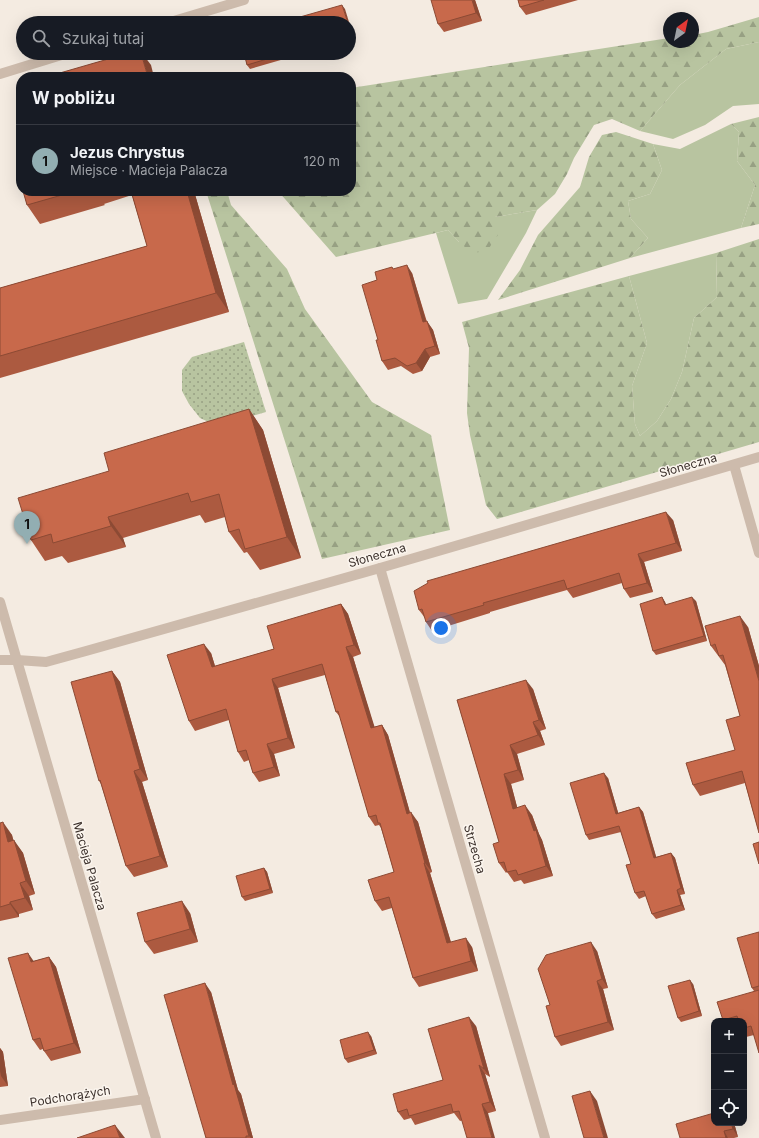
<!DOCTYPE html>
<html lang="pl">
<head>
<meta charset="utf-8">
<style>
  :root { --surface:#171b24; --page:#20242c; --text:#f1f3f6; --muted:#9ea1a6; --line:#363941; --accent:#92aeb2 }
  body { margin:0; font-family:Inter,sans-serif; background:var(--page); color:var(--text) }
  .controls { position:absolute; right:12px; bottom:12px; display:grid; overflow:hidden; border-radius:8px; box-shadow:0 4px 16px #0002 }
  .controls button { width:36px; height:36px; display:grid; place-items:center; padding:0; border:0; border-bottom:1px solid var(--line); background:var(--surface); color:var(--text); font:20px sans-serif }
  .compass { position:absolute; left:663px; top:12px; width:36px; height:36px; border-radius:50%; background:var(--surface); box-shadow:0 4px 16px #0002; rotate:33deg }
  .you { position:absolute; left:441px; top:628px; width:14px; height:14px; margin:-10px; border:3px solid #fff; border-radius:50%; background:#1a73e8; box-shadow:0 0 0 6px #1a73e833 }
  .badge { display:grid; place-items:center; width:26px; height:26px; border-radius:50%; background:var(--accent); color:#111; font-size:13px; font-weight:700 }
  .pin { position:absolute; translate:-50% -33px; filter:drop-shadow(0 1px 2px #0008) }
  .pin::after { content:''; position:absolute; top:21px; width:14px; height:12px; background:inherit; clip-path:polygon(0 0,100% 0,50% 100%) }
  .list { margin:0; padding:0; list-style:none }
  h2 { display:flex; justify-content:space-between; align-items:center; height:52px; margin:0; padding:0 16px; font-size:17px }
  h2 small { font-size:13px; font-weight:400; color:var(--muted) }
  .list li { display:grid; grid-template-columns:26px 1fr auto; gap:12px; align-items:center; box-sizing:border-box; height:72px; padding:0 16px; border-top:1px solid var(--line) }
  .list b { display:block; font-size:15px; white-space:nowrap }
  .list p { margin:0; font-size:13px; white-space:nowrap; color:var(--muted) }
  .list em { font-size:13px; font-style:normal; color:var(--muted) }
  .icon { flex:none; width:22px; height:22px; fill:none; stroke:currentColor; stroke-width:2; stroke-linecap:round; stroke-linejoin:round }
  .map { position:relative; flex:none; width:759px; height:1138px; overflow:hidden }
  .search { position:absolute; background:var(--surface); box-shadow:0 4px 16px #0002; left:16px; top:16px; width:340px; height:44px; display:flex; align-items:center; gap:10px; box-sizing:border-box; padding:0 14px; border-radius:22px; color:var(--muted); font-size:15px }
  .panel { position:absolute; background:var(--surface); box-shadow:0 4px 16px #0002; left:16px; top:72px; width:340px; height:124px; border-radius:16px }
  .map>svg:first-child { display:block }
  .green { fill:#b8c4a0 }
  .forest { fill:url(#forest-firs) }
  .park { fill:url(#park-dots) }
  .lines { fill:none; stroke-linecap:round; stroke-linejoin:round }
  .street { stroke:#cdbbac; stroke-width:10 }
  .wall { fill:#ac5a40 }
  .shaded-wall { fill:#8c4a34 }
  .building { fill:#c8694b; stroke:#8c4a34 }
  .labels { text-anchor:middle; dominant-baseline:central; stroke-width:3; stroke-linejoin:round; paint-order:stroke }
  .street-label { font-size:12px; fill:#3b302b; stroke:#fbf5ee }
</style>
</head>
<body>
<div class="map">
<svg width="759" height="1138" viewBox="0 0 759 1138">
  <defs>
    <pattern id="forest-firs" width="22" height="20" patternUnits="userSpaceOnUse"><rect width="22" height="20" fill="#b8c4a0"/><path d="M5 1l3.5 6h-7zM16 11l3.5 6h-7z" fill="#97a083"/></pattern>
    <pattern id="park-dots" width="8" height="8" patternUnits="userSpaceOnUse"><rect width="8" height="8" fill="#b8c4a0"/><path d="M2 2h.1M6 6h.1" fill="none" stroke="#97a083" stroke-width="1.8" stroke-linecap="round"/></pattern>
  </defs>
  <rect width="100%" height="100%" fill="#f4ebe1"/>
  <!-- green -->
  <g class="green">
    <path d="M759,42V104L733,106L705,125L673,139L640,131L680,85L726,49Z"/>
    <path d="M731,124L739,132L737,161L755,185L741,228L630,258L648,238L631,219L628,201L650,194L662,170L653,144L680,149Z"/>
    <path d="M537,210L526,233L487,299L458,304L436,233L448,230L459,242L495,217Z"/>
    <path d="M716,253L717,297L694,318L682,372L671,399L657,421L640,436L635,424L632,386L647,343L629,276Z"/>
  </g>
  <!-- forest -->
  <g class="forest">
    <path d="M759,17V42L726,49L680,85L640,131L612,119L594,125L574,158L567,174L555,194L537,210L495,217L498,235L487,251L472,253L459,242L448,230L336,257L278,191H351V88L669,38V42H693V35L708,32Z"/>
    <path d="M759,117V224L741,228L755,185L737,161L739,132L731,124Z"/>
    <path d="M616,132L653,144L662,170L650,194L628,201L631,219L648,238L630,258L498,300L520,270L538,235L580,187L589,157L602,135Z"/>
    <path d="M206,191H227L231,205L287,269L305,309L372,402L431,435L450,530L322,559Z"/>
    <path d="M759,239V442L497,519L486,505L470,435L467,413L469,348L462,322L629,276L647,343L632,386L635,424L640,436L657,421L671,399L682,372L694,318L717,297L716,253Z"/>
  </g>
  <!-- park -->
  <path class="park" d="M244,342L266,412L217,426L200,418L189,404L182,391V370L192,357Z"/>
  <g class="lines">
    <!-- street -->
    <g class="street">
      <path d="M167,23L244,0"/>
      <path d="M0,74L68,53"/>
      <path d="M734,465L759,553"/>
      <path d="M380,568L545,1138"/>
      <path d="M0,602L156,1138"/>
      <path d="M0,660H17L46,662L86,651L380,568L759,457"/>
      <path d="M0,1120L145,1099"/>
    </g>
  </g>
  <!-- wall -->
  <g class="wall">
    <path d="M475,0L482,21L444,32L438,24Z"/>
    <path d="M518,0H578L526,15L520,7Z"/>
    <path d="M345,9L354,39L349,40V23Z"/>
    <path d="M244,53H305L250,69L247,65Z"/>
    <path d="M23,191H194L229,312L0,378V288L147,246L132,195L104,204L105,205L40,224L27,205Z"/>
    <path d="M392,267L393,269L412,273L427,322L433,330L440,354L430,357L422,371L413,374L401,366L388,370L382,361L378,340L377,280Z"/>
    <path d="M249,409L263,430L301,558L260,570L247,552L244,553L229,532L225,517L205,523L200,515L123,538L126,547L68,563L62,556L45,561L31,540L109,471Z"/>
    <path d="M673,520L682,551L644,562L653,592L630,598L624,589L622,583L573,598L567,590L490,612V613L432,631L426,622L425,618L419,610Z"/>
    <path d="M662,597L665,602L666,605L696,601L707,641L656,655L653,651Z"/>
    <path d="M341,604L348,614L361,654L353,657L374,727L382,725L388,735L410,813L418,822L432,872L430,873L451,942L472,947L478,971L419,987L413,978L392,908L382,911L375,901L394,872L381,828L379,825L375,826L369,817L340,717L336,712L325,675L278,688L295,748L274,754L280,776L259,782L253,773L249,760L244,762L238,752L229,720L195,731L189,721L211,653L215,666L274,649Z"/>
    <path d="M748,627L759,666V833L745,783L700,796L693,785L735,750L740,716L725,665L711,646Z"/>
    <path d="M112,671L120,682L148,780L142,782L168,867L134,877L126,866L101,784L99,781Z"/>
    <path d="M533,689L546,729L540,731L545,745L517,754L524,780L511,784L517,807L532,815L539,834L542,840L553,876L524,884L521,880L514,882L507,872L506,873L499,863V842L457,700Z"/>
    <path d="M608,778L618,813L639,807L643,812L656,857L671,853L675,858L685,894L680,895L685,910L656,919L652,914L646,896L639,899L635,893L631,864L621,832L589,840L586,835Z"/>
    <path d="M0,823L12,835L13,840L23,853L35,894L29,896L33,910L19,914V917L0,921Z"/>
    <path d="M264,868L267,872L273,893L245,901L242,897Z"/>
    <path d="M190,913L198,942L154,954L145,942Z"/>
    <path d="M759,932V1053L754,1035L746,1037L744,1034V1021H723V1020L754,991L752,988Z"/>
    <path d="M597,951L608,988L603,989L614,1030L561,1046L555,1037L550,1005Z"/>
    <path d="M49,957L56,967L81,1053L51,1061L44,1051L43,1049L40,1050L33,1040L34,961Z"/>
    <path d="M693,984L702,1016L681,1022L678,1018Z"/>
    <path d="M211,992L238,1090L241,1094L253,1138H206L199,1112Z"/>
    <path d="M476,1026L490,1077L485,1074L496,1111L460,1121L454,1113L415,1125L411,1118L404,1120L398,1112L443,1080Z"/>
    <path d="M371,1036L377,1054L348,1063L345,1059Z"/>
    <path d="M0,1048L3,1052L8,1086L0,1087Z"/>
    <path d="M714,1123H734L738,1137L734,1138H680Z"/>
  </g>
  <!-- shaded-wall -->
  <g class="shaded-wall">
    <path d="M472,0H475L482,21L476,13Z"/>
    <path d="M342,5L345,9L354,39L351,34L349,28V23H348Z"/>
    <path d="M141,53H142L151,65L154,77H148Z"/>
    <path d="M187,191H194L229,312L216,293Z"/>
    <path d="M407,265L412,273L429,331L423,322Z"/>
    <path d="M427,321L433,330L440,354L435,346Z"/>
    <path d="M425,349L430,357L422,371L416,363Z"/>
    <path d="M249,409L263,430L301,558L287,537Z"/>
    <path d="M666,512L673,520L682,551L676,543Z"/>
    <path d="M108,517L123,538L126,547L111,526Z"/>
    <path d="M638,554L644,562L653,592L647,583Z"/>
    <path d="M662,597L665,602L668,609L665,605Z"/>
    <path d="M692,597L696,601L707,641L704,636Z"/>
    <path d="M341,604L348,614L361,654L354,645Z"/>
    <path d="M740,616L748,627L759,666V681Z"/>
    <path d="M204,644L211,653L218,676L212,667Z"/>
    <path d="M346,647L353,657L378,738L371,728Z"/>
    <path d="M112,671L120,682L148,780L140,769Z"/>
    <path d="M272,679L278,688L295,748L288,738Z"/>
    <path d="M526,680L533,689L546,729L539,720Z"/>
    <path d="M533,722L540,731L545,745L538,735Z"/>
    <path d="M382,725L388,735L413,823L407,814Z"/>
    <path d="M267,744L274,754L280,776L274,767Z"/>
    <path d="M510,745L517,754L524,780L518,770Z"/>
    <path d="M134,771L142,782L168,867L160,856Z"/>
    <path d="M604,773L608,778L620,819L616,814Z"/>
    <path d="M504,774L511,784L520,818L513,809Z"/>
    <path d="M525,805L532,815L539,834L542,840L553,876L546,866Z"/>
    <path d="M639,807L643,812L658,863L654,858Z"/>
    <path d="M411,812L418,822L432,872L425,863Z"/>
    <path d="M3,822L12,835L17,854L8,842Z"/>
    <path d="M14,840L23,853L35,894L26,881Z"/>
    <path d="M671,853L675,858L685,894L681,888Z"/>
    <path d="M424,863L430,873L454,953L447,943Z"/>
    <path d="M264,868L267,872L273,893L270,889Z"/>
    <path d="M20,883L29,896L33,910L25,898Z"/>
    <path d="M677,890L680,895L685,910L681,905Z"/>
    <path d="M182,901L190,913L198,942L190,929Z"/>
    <path d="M10,902L19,914V917L10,904Z"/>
    <path d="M466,938L472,947L478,971L471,961Z"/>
    <path d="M591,942L597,951L608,988L602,979Z"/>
    <path d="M28,953L35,963L31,962Z"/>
    <path d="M49,957L56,967L81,1053L74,1043Z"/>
    <path d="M690,980L693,984L702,1016L699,1011Z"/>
    <path d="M597,981L603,989L614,1030L608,1022Z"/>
    <path d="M205,983L211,992L238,1090L241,1094L253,1138H251L249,1136L233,1085Z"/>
    <path d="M469,1017L476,1026L490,1077L484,1069Z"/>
    <path d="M368,1032L371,1036L377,1054L374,1050Z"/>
    <path d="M0,1048L3,1052L8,1086L1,1076L0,1071Z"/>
    <path d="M479,1065L485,1074L496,1111L490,1102Z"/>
    <path d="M590,1091L597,1101L608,1138H604Z"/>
    <path d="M482,1104L488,1113L495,1138H492Z"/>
    <path d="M731,1123H734L738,1137L733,1129Z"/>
    <path d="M115,1125L125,1138H120Z"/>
    <path d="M724,1131L728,1138H726Z"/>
  </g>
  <!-- building -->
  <g class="building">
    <path d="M431,0H472L476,13L438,24Z"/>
    <path d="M518,0H544L520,7Z"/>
    <path d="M342,5L348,23H279Z"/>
    <path d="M349,28L351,34L349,35Z"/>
    <path d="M129,53H141L148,77H46Z"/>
    <path d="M244,53H287L247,65Z"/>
    <path d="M21,84V92L19,85Z"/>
    <path d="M23,191H76L27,205Z"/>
    <path d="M131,191H187L216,293L0,356V288L147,246Z"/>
    <path d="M407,265L423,322L427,321L435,346L425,349L416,363L407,366L395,358L382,361L376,340H378L362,285L377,280L375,272L392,267L393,269Z"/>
    <path d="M249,409L287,537L245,549L239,529L229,532L219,494L191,502L188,493L108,517L111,526L53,543L51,534L31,540L18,498L109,471L104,453Z"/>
    <path d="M666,512L676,543L638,554L647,583L624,589L619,573L567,589L564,580L483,603L484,605L426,622L422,609L419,610L414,591L428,583L427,581Z"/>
    <path d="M662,597L665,605L692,597L704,636L653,651L640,604Z"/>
    <path d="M341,604L354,645L346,647L371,728L382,725L407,814L411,812L425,863H424L447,943L466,938L471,961L413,978L389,897L375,901L368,880L394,872L380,823H378L376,815L369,817L338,711L336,712L322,664L272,679L288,738L267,744L274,767L253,773L246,750L238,752L226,709L189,721L167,655L204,644L212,667L274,649L267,626Z"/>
    <path d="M740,616L759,681V833L742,771L693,785L686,763L735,750L726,720L740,716L723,655L719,656L715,644L711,646L705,626Z"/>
    <path d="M112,671L140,769L134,771L160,856L126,866L100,780L99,781L71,682Z"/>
    <path d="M526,680L539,720L533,722L538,735L510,745L518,770L504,774L513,809L525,805L534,831L536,830L546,866L518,875L516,870L507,872L504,862L499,863L493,844L499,842L457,700Z"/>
    <path d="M604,773L616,814L639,807L654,858L671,853L681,888L677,890L681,905L652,914L644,891L635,893L626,865L631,864L619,826L586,835L570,783Z"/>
    <path d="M3,822L8,842L14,840L26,881L20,883L25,898L10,902V904L0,907V823Z"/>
    <path d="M759,842V864L753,844Z"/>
    <path d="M264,868L270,889L242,897L236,876Z"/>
    <path d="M182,901L190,929L145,942L137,913Z"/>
    <path d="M759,932V986L752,988L737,938Z"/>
    <path d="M591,942L602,979L597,981L608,1022L555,1037L546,1006L550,1005L538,969L546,955Z"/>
    <path d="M28,953L31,962L49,957L74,1043L44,1051L40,1038L33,1040L8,958Z"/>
    <path d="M690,980L699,1011L678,1018L668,986Z"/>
    <path d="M205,983L233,1085L234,1084L249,1136H246V1138H206L164,995Z"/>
    <path d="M759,990V1053L751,1026L744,1028V1021H739L737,1016L723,1020L717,1002Z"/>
    <path d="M469,1017L484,1069L479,1065L490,1102L482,1104L492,1138H467L459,1111L453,1112L451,1104L409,1116L407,1109L398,1112L393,1094L443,1080L428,1029Z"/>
    <path d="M368,1032L374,1050L345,1059L340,1040Z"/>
    <path d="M590,1091L604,1138H584L572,1096Z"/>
    <path d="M714,1113V1123H731L733,1129L724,1131L726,1138H680L676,1124Z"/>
    <path d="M115,1125L120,1138H77Z"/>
  </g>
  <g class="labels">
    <!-- street labels -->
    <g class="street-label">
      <text transform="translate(688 465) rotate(-16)">Słoneczna</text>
      <text transform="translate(377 555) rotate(-16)">Słoneczna</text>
      <text transform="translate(475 849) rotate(74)">Strzecha</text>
      <text transform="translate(90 866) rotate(74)">Macieja Palacza</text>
      <text transform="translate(70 1096) rotate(-9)">Podchorążych</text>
    </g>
  </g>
</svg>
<div class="controls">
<button>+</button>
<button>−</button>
<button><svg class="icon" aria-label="locate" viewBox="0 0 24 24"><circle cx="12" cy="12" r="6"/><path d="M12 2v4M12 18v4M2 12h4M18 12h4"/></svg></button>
</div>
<svg class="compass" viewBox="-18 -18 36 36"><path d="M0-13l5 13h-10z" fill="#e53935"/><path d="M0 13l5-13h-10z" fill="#9ea1a6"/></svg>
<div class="you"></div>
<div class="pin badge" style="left:27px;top:544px">1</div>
<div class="search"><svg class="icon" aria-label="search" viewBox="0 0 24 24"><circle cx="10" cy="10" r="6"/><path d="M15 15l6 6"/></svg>Szukaj tutaj</div>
<section class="panel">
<h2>W pobliżu<small></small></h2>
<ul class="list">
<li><span class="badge">1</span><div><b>Jezus Chrystus</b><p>Miejsce · Macieja Palacza</p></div><em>120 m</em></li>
</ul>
</section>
</div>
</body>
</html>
